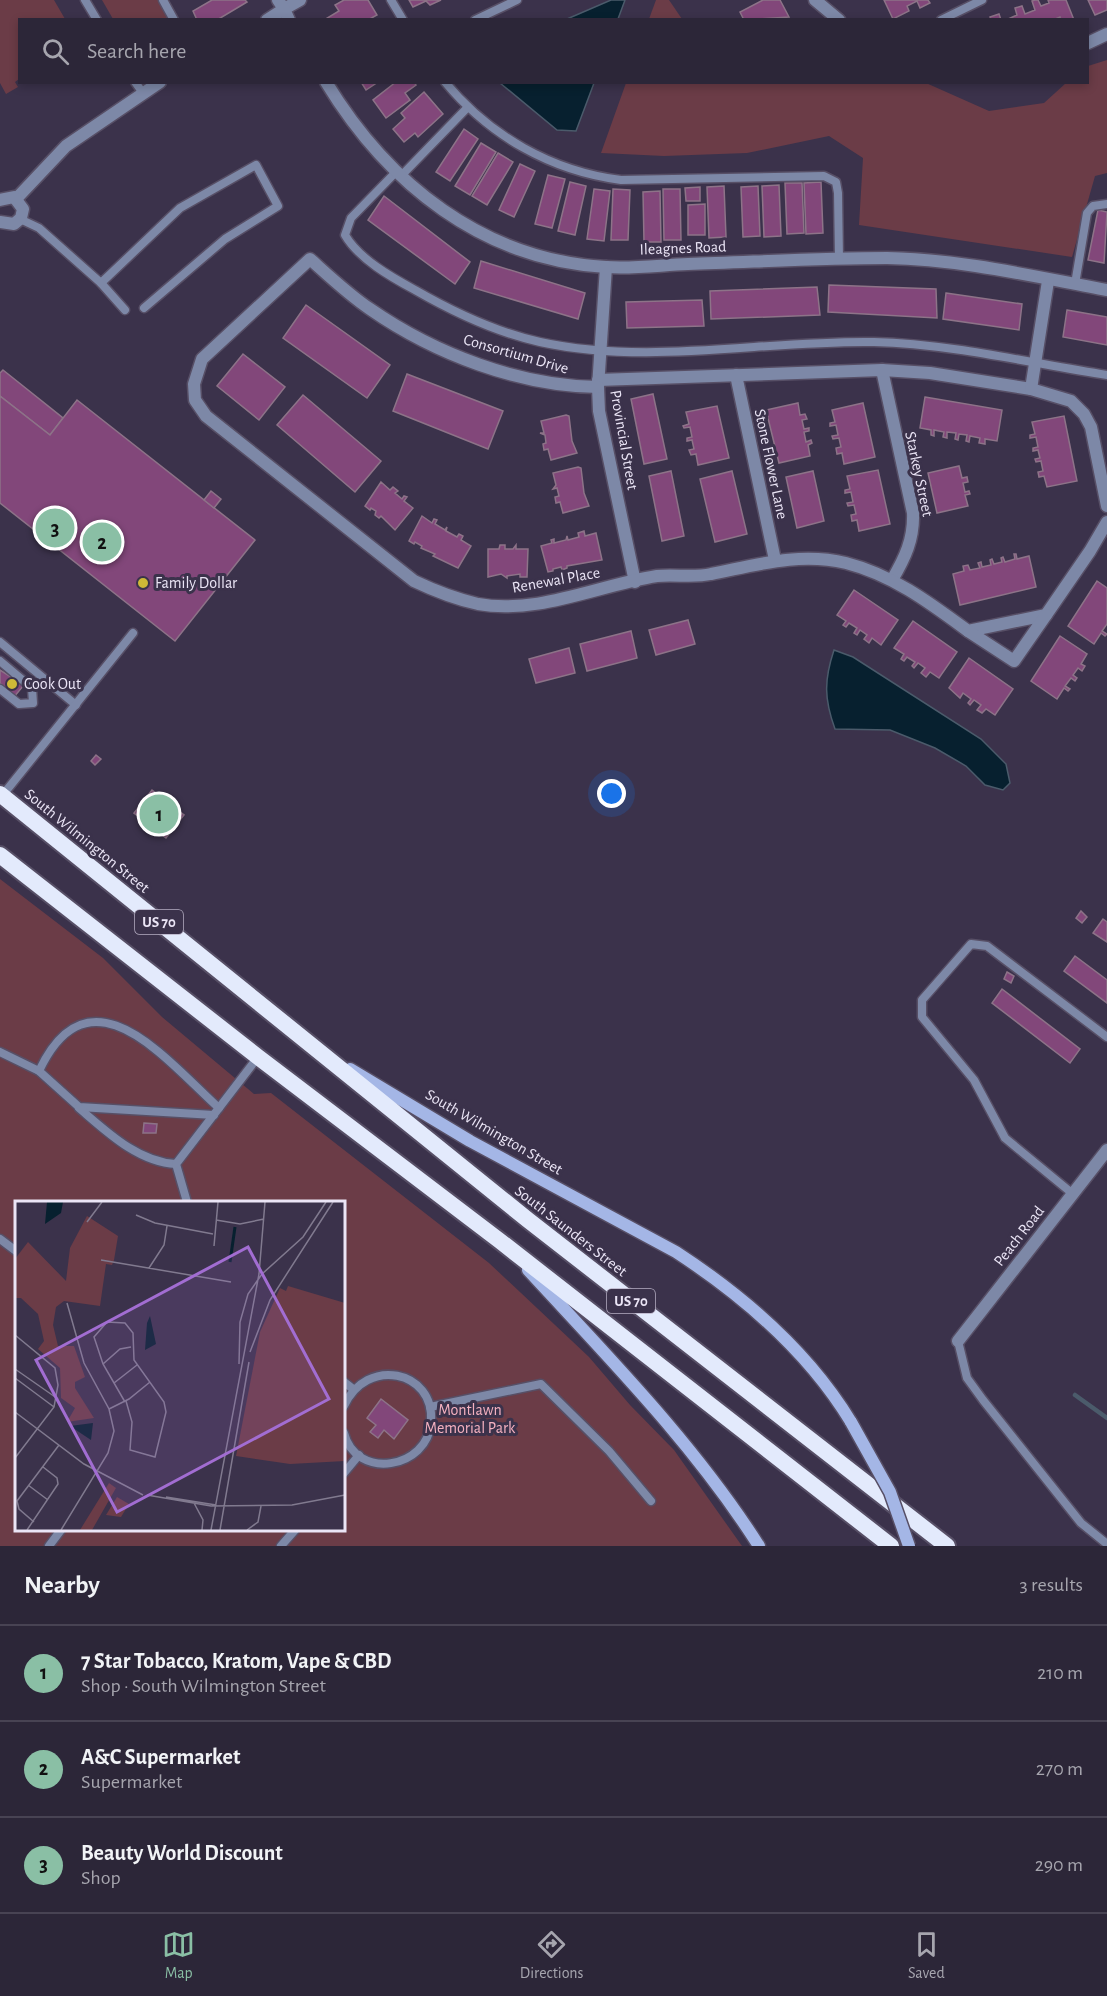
<!DOCTYPE html>
<html lang="en">
<head>
<meta charset="utf-8">
<style>
  :root { --surface:#2c2638; --page:#342e40; --text:#f1f3f6; --muted:#a6a5ae; --line:#484353; --accent:#8abfa5 }
  body { margin:0; font-family:"Alegreya Sans",sans-serif; background:var(--page); color:var(--text) }
  .you { position:absolute; left:612px; top:794px; width:21px; height:21px; margin:-15px; border:4px solid #fff; border-radius:50%; background:#1a73e8; box-shadow:0 0 0 9px #1a73e833 }
  .badge { display:grid; place-items:center; width:39px; height:39px; border-radius:50%; background:var(--accent); color:#111; font-size:20px; font-weight:700 }
  .pin { position:absolute; translate:-50% -50%; border:3px solid #fff; box-shadow:0 2px 6px #0006 }
  .list { margin:0; padding:0; list-style:none }
  h2 { display:flex; justify-content:space-between; align-items:center; height:78px; margin:0; padding:0 24px; font-size:26px }
  h2 small { font-size:20px; font-weight:400; color:var(--muted) }
  .list li { display:grid; grid-template-columns:39px 1fr auto; gap:18px; align-items:center; box-sizing:border-box; height:96px; padding:0 24px; border-top:2px solid var(--line) }
  .list b { display:block; font-size:22px; white-space:nowrap }
  .list p { margin:0; font-size:20px; white-space:nowrap; color:var(--muted) }
  .list em { font-size:20px; font-style:normal; color:var(--muted) }
  .icon { flex:none; width:33px; height:33px; fill:none; stroke:currentColor; stroke-width:2; stroke-linecap:round; stroke-linejoin:round }
  .map { position:relative; flex:none; width:1107px; height:1546px; overflow:hidden }
  .search { position:absolute; background:var(--surface); box-shadow:0 3px 9px #0003; left:18px; right:18px; top:18px; height:66px; display:flex; align-items:center; gap:15px; box-sizing:border-box; padding:0 21px; border-radius:0px; color:var(--muted); font-size:22px }
  .sheet { height:366px; background:var(--surface) }
  nav { display:flex; justify-content:space-around; align-items:center; box-sizing:border-box; height:84px; border-top:2px solid var(--line); background:var(--surface); font-size:16px; color:var(--muted) }
  nav a { display:grid; justify-items:center; gap:3px }
  nav .on { color:var(--accent) }
  .map>svg:first-child { display:block }
  .green { fill:#6b3c47; fill-rule:evenodd }
  .water { fill:#07202f; stroke:#4b5b6b; stroke-width:1.5 }
  .lines { fill:none; stroke-linecap:round; stroke-linejoin:round }
  .stream { stroke:#4b5b6b; stroke-width:4.5 }
  .building { fill:#82477a; stroke:#8d7388; stroke-width:1.5 }
  .service-casing { stroke:#574f66; stroke-width:11 }
  .minor-casing { stroke:#574f66; stroke-width:15 }
  .tertiary-casing { stroke:#574f66; stroke-width:15 }
  .secondary-casing { stroke:#574f66; stroke-width:15 }
  .trunk-casing { stroke:#574f66; stroke-width:20 }
  .service { stroke:#7d88a7; stroke-width:8 }
  .minor { stroke:#7d88a7; stroke-width:12 }
  .tertiary { stroke:#7d88a7; stroke-width:12 }
  .secondary { stroke:#a4b6e6; stroke-width:12 }
  .trunk { stroke:#e3eafc; stroke-width:16 }
  .secondary-bridge-casing { stroke:#574f66; stroke-width:15; stroke-linecap:butt }
  .secondary-bridge { stroke:#a4b6e6; stroke-width:12 }
  .poi-dot { fill:#ceb837; stroke:#3b324b; stroke-width:2 }
  .labels { text-anchor:middle; dominant-baseline:central; stroke-width:6; stroke-linejoin:round; paint-order:stroke }
  .shield { fill:#3b324b; stroke:#b6afc3; stroke-width:1.5 }
  .shield-label { font-size:15px; font-weight:bold; fill:#ebe5f6 }
  .street-label { font-size:16px; fill:#ebe5f6; stroke:#3b324b }
  .poi-label { font-size:16px; fill:#ebe5f6; stroke:#3b324b; text-anchor:start }
  .park-label { font-size:16px; fill:#f5b1c0; stroke:#3b324b }
  .inset-river { fill:none; stroke:#07202f; stroke-width:3 }
  .inset-road { fill:none; stroke:#817a8f; stroke-width:1.5 }
  .view { fill:#a26dd2; fill-opacity:0.15; stroke:#a26dd2; stroke-width:3 }
  .inset-edge { fill:none; stroke:#ebe5f6; stroke-width:3 }
</style>
</head>
<body>
<div class="map">
<svg width="1107" height="1546" viewBox="0 0 1107 1546">
  <rect width="100%" height="100%" fill="#3b324b"/>
  <!-- green -->
  <g class="green">
    <path d="M0,0H54L65,19L20,20L19,79L15,82L18,87L6,94L0,83Z"/>
    <path d="M102,0H158L169,19H113Z"/>
    <path d="M656,0H669L682,19H649Z"/>
    <path d="M1107,60V173L1095,176L1072,257L859,225L863,158L829,136L747,153L664,156L601,153L626,83H926L989,111L1044,103L1066,83L1088,82V66Z"/>
    <path d="M0,879L103,958L162,1017L254,1094L271,1093L489,1263L589,1357L630,1405L674,1450L742,1546H0ZM16,1202H344V1530H16Z"/>
  </g>
  <!-- water -->
  <g class="water">
    <path d="M611,0H625L618,19H567Z"/>
    <path d="M500,83H594L576,131L557,130Z"/>
    <path d="M834,650L853,657L981,739L1006,764L1010,783L1003,790L985,785L966,766L935,748L890,730L835,729C824,699 824,680 834,650Z"/>
  </g>
  <g class="lines">
    <!-- stream -->
    <path class="stream" d="M1075,1395L1107,1418"/>
  </g>
  <!-- building -->
  <g class="building">
    <path d="M212,0H245L247,2L217,20H197L193,11Z"/>
    <path d="M344,0H368L377,15L368,20H324L339,11L335,5Z"/>
    <path d="M409,0H441L430,5L426,1L413,7Z"/>
    <path d="M763,0H780L789,17L744,20L740,12Z"/>
    <path d="M884,0H928L930,3L920,8L917,1L907,6L909,11L893,19Z"/>
    <path d="M1035,0H1038L1041,6L1049,3L1048,0H1066L1074,20H1061L1060,17L1053,20H1006L1017,15L1015,8L1022,6L1025,14L1035,10L1032,1Z"/>
    <path d="M1088,0H1107V10L1095,15Z"/>
    <path d="M999,14L1001,20H991L990,17Z"/>
    <path d="M361,82H378L366,90Z"/>
    <path d="M396,82H414L416,85L405,93L410,100L386,118L373,100Z"/>
    <path d="M424,92L443,114L418,137L415,133L404,142L393,129L405,118L401,113Z"/>
    <path d="M464,129L478,139L450,181L436,172Z"/>
    <path d="M481,143L496,152L470,195L455,186Z"/>
    <path d="M498,153L513,162L487,205L472,196Z"/>
    <path d="M520,164L535,171L514,217L499,210Z"/>
    <path d="M548,175L565,179L552,228L535,224Z"/>
    <path d="M570,182L586,186L575,235L558,231Z"/>
    <path d="M821,182L823,233L806,234L804,183Z"/>
    <path d="M785,183H802L804,233L787,234Z"/>
    <path d="M779,185L781,236L764,237L762,186Z"/>
    <path d="M724,186L726,237L709,238L707,187Z"/>
    <path d="M758,186L760,236L743,237L741,187Z"/>
    <path d="M700,187V201H686L685,188Z"/>
    <path d="M594,189L610,191L604,241L587,239Z"/>
    <path d="M613,189L630,190L628,240H611Z"/>
    <path d="M663,189H680L681,240H664Z"/>
    <path d="M660,191L661,242H644L643,192Z"/>
    <path d="M384,196L470,262L455,284L368,220Z"/>
    <path d="M705,204V235H688V205Z"/>
    <path d="M1098,210L1107,212L1104,263L1088,260Z"/>
    <path d="M481,261L585,293L578,319L474,288Z"/>
    <path d="M829,285L936,289L937,318L828,312Z"/>
    <path d="M817,287L820,315L711,319L710,291Z"/>
    <path d="M946,293L1022,304L1019,330L943,319Z"/>
    <path d="M702,300L704,326L627,328L626,302Z"/>
    <path d="M306,305L390,365L367,398L283,338Z"/>
    <path d="M1067,310L1107,317V345L1063,337Z"/>
    <path d="M243,354L285,387L259,420L217,386Z"/>
    <path d="M3,370L63,418L50,435L0,396V373Z"/>
    <path d="M407,374L503,411L488,449L393,411Z"/>
    <path d="M653,394L667,459L644,464L631,399Z"/>
    <path d="M303,395L381,461L355,492L277,425Z"/>
    <path d="M0,396L50,435L77,400L255,540L175,641L0,503Z"/>
    <path d="M925,397L1002,410L997,441L985,439V444L979,443L980,438L970,436L969,442L966,441L967,435L959,434L958,440L955,439L956,433L947,432V438L943,437L944,432L934,430V436L931,435V430L920,428Z"/>
    <path d="M798,403L800,415L805,414L807,419L802,420L804,429L809,428V431L804,432L806,442L811,440L812,443L808,445L810,456L779,463L766,410Z"/>
    <path d="M863,403L875,457L844,464L842,453L837,454L836,448L841,447L839,438L833,439L832,436L838,435L836,425L830,426V423L835,422L832,410Z"/>
    <path d="M717,406L729,458L698,465L696,454L691,455L689,450L694,449L692,440L687,441V438L692,437L690,427L684,428L683,426L689,424L686,412Z"/>
    <path d="M566,415L569,416L572,441L577,453L551,460L548,449L544,450L543,444L546,443L545,435L540,433H544L541,421Z"/>
    <path d="M1064,416L1077,481L1047,487L1044,476L1039,477L1038,472L1043,471L1041,461L1036,462L1035,459L1040,458L1038,450L1033,451V448L1038,447L1036,437L1030,438V435L1035,434L1032,422Z"/>
    <path d="M959,466L962,478L967,477L968,482L963,483L965,492L969,491L970,494L965,495L968,506L937,513L928,473Z"/>
    <path d="M578,467L581,468L584,493L589,506L563,513L560,502L556,503L555,497L559,496L557,488L553,489L556,485L553,473Z"/>
    <path d="M878,470L890,524L859,531L857,520L852,521L851,515L856,514L854,505L848,506L847,503L853,502L851,492L845,493V490L850,489L847,476Z"/>
    <path d="M671,471L684,536L662,541L649,476Z"/>
    <path d="M732,471L747,534L715,542L700,479Z"/>
    <path d="M813,471L824,521L797,528L786,477Z"/>
    <path d="M381,482L390,490L393,487L398,491L395,493L402,499L404,496L407,497L404,501L413,508L395,530L381,516L379,518L375,515L376,511L371,508L370,510L365,506Z"/>
    <path d="M211,491L221,499L214,508L204,500Z"/>
    <path d="M422,516L432,523L434,519L437,520L435,524L445,530L447,527L446,531L457,537L459,534L463,536L461,540L471,546L458,568L433,556L435,554L421,548L422,546L415,542L414,544L409,541Z"/>
    <path d="M584,531L585,536L596,533L602,560L567,566V568L562,570L561,567L553,569V571L548,572L541,546L552,543L551,540L554,539V543L566,540L567,536L568,540L579,537L578,533Z"/>
    <path d="M500,545H505V549H513L516,545V549H528L527,577H520V574L507,576V578L501,574L488,577V549H499Z"/>
    <path d="M1014,554H1016L1017,559L1029,556L1036,587L960,605L953,574L964,571L963,566L968,565L970,570L980,568L978,563L981,562L982,567L991,565L990,560L992,559L994,564L1002,562L1001,558L1003,557L1005,562L1015,559Z"/>
    <path d="M1097,581L1107,588V624L1102,631L1107,634L1105,636L1101,633L1094,644L1068,626Z"/>
    <path d="M854,590L898,620L881,645L872,638L869,643L864,639L867,635L860,630L857,635L854,633L857,628L849,623L846,627L843,625L846,621L837,615Z"/>
    <path d="M688,620L695,644L656,655L649,630Z"/>
    <path d="M913,621L957,652L939,678L930,672L926,677L921,673L925,668L918,663L914,668L912,666L915,662L907,657L904,661L901,659L904,654L894,648Z"/>
    <path d="M631,631L637,658L587,671L580,644Z"/>
    <path d="M1060,636L1087,654L1081,664L1085,666L1082,671L1078,668L1073,675L1077,678L1075,681L1071,678L1065,686L1070,689L1068,691L1064,688L1057,699L1031,681Z"/>
    <path d="M569,648L575,673L536,683L529,659Z"/>
    <path d="M969,658L1013,689L995,715L986,709L982,713L977,710L981,705L974,700L970,705L968,703L971,699L963,693L960,698L949,688Z"/>
    <path d="M0,670L24,685L14,697L0,683Z"/>
    <path d="M96,755L101,759L95,765L91,761Z"/>
    <path d="M152,790L184,815L166,838L134,813Z"/>
    <path d="M1081,911L1087,917L1082,923L1076,918Z"/>
    <path d="M1103,919L1107,922V942L1093,933Z"/>
    <path d="M1075,956L1107,980V1003L1064,971Z"/>
    <path d="M1007,972L1014,976L1011,983L1004,979Z"/>
    <path d="M1002,989L1080,1049L1070,1063L992,1003Z"/>
    <path d="M144,1123L157,1124L156,1133H143Z"/>
    <path d="M381,1399L408,1420L394,1439L384,1430L378,1438L370,1432L376,1425L367,1418Z"/>
  </g>
  <g class="lines">
    <defs>
      <g id="service">
        <path d="M85,0L97,20"/>
        <path d="M163,0L174,20"/>
        <path d="M391,0L403,20"/>
        <path d="M475,20L517,0"/>
        <path d="M941,20L982,0"/>
        <path d="M135,82L143,93"/>
        <path d="M445,82C490,136 551,171 621,180L824,176L836,182L838,193L839,259"/>
        <path d="M395,173L351,218L345,235C359,259 391,277 415,290C455,313 495,332 540,342C650,366 763,340 874,342C952,344 1030,363 1107,375"/>
        <path d="M400,177L468,107"/>
        <path d="M20,219L39,228L101,283L180,208L256,165L278,206L225,239L144,308"/>
        <path d="M101,283L125,310"/>
        <path d="M1075,284L1087,213L1093,206L1107,204"/>
        <path d="M0,642L76,705"/>
        <path d="M0,661L32,688L33,703L19,704L0,689"/>
        <path d="M2,796L133,633"/>
        <path d="M0,1052L39,1071L79,1107L214,1115"/>
        <path d="M39,1071C90,963 166,1060 219,1108"/>
        <path d="M79,1108C107,1132 138,1162 176,1164"/>
        <path d="M1073,1194L1005,1138L974,1080L922,1017V1000L971,944L987,946L1107,1037"/>
        <path d="M187,1202L176,1164L258,1057"/>
        <path d="M0,1239L16,1251"/>
        <path d="M958,1341L967,1378L983,1400L1081,1523L1107,1544"/>
        <path d="M344,1382L353,1389"/>
        <path d="M344,1406C366,1356 435,1370 431,1422C428,1469 356,1481 344,1433"/>
        <path d="M430,1407L541,1384L609,1451L651,1501"/>
        <path d="M344,1473L359,1455"/>
        <path d="M49,1546L61,1530"/>
        <path d="M281,1546L295,1530"/>
      </g>
      <g id="minor">
        <path d="M815,0L839,20"/>
        <path d="M289,20L284,9L300,0"/>
        <path d="M1088,43L1107,34"/>
        <path d="M326,82C388,184 483,260 606,267C633,269 661,265 688,264C754,262 821,258 887,258C960,259 1036,277 1107,290"/>
        <path d="M606,267L598,387L599,411L635,582"/>
        <path d="M882,370L913,513C914,539 905,558 892,580"/>
        <path d="M736,375L775,560"/>
        <path d="M598,380L882,370L930,373L1031,389L1071,401L1084,414L1091,427L1107,506"/>
        <path d="M598,387C519,386 435,354 370,309C349,295 329,276 310,259L202,359L194,384L195,400L206,416L414,581C435,591 456,599 478,604C537,615 599,585 657,576C675,574 693,578 711,574C757,565 799,552 846,563C893,575 930,603 968,631L1046,615L1090,551L1107,522"/>
        <path d="M1031,389L1048,281"/>
        <path d="M968,631L1014,661L1046,615"/>
        <path d="M958,1341L1107,1150"/>
      </g>
      <g id="tertiary">
        <path d="M267,20L284,9L278,0"/>
        <path d="M16,199L66,146L160,82"/>
        <path d="M0,200L14,197L23,209L21,218L14,224L0,222"/>
      </g>
      <g id="secondary">
        <path d="M350,1069L470,1141L676,1252C745,1297 808,1351 851,1422"/>
        <path d="M528,1270C609,1358 694,1444 759,1546"/>
      </g>
      <g id="trunk">
        <path d="M0,794L528,1220L947,1546"/>
        <path d="M0,855L258,1057L500,1241L891,1546"/>
      </g>
    </defs>
    <!-- service casing -->
    <use href="#service" class="service-casing"/>
    <!-- minor casing -->
    <use href="#minor" class="minor-casing"/>
    <!-- tertiary casing -->
    <use href="#tertiary" class="tertiary-casing"/>
    <!-- secondary casing -->
    <use href="#secondary" class="secondary-casing"/>
    <!-- trunk casing -->
    <use href="#trunk" class="trunk-casing"/>
    <!-- service -->
    <use href="#service" class="service"/>
    <!-- minor -->
    <use href="#minor" class="minor"/>
    <!-- tertiary -->
    <use href="#tertiary" class="tertiary"/>
    <!-- secondary -->
    <use href="#secondary" class="secondary"/>
    <!-- trunk -->
    <use href="#trunk" class="trunk"/>
    <defs>
      <path id="secondary-bridge" d="M851,1422L890,1492L909,1546"/>
    </defs>
    <!-- secondary-bridge casing -->
    <use href="#secondary-bridge" class="secondary-bridge-casing"/>
    <!-- secondary-bridge -->
    <use href="#secondary-bridge" class="secondary-bridge"/>
  </g>
  <!-- markers -->
  <g class="poi-dot">
    <circle cx="143" cy="583" r="6"/>
    <circle cx="12" cy="684" r="6"/>
  </g>
  <g class="labels">
    <!-- shield labels -->
    <g class="shield">
      <rect x="135" y="910" width="48" height="24" rx="4.5"/>
      <rect x="607" y="1289" width="48" height="24" rx="4.5"/>
    </g>
    <g class="shield-label">
      <text x="159" y="922">US 70</text>
      <text x="631" y="1301">US 70</text>
    </g>
    <!-- street labels -->
    <g class="street-label">
      <text transform="translate(683 248) rotate(-2)">Ileagnes Road</text>
      <text transform="translate(516 354) rotate(16)">Consortium Drive</text>
      <text transform="translate(624 440) rotate(80)">Provincial Street</text>
      <text transform="translate(771 464) rotate(78)">Stone Flower Lane</text>
      <text transform="translate(919 474) rotate(78)">Starkey Street</text>
      <text transform="translate(556 580) rotate(-10)">Renewal Place</text>
      <text transform="translate(87 841) rotate(39)">South Wilmington Street</text>
      <text transform="translate(494 1132) rotate(30)">South Wilmington Street</text>
      <text transform="translate(571 1231) rotate(38)">South Saunders Street</text>
      <text transform="translate(1019 1236) rotate(-52)">Peach Road</text>
    </g>
    <!-- poi labels -->
    <g class="poi-label">
      <text x="155" y="583">Family Dollar</text>
      <text x="24" y="684">Cook Out</text>
    </g>
    <!-- park labels -->
    <g class="park-label">
      <text x="470" y="1410">Montlawn<tspan x="470" dy="18">Memorial Park</tspan></text>
    </g>
  </g>
  <!-- overview -->
  <g transform="translate(15 1201)">
    <rect width="330" height="330" fill="#3b324b"/>
    <path d="M72,15L103,35L99,59L97,64L91,63L85,105L49,100L41,106L38,124L43,145H59L70,176L60,181V187L79,217L52,221L60,207L46,197L45,167L23,148L29,140L23,113L6,97H0V58L13,41L51,80L55,47ZM273,85L330,102V260L275,263L221,255L245,131L265,87L271,90ZM94,282L101,287L77,329H65ZM102,296L114,303L106,316L91,314Z" fill="#6b3c47"/>
    <path d="M32,1H48L46,12L30,23ZM135,115L141,143L130,149L132,122ZM78,222L76,239L55,225Z" fill="#07202f"/>
    <path class="inset-river" d="M215,61L220,26"/>
    <path class="inset-road" d="M121,14L140,22L198,33M201,19L225,23L249,18M72,21L87,1M199,45L203,1M86,59L216,81M134,67L149,44L152,25M0,134L40,167L43,184L39,206L0,257M235,151L255,99L318,1M88,163L105,148L116,146M224,163L225,121L233,93L247,73L288,36L311,1M0,168L43,198M0,177L39,206M99,182L122,164M110,201L88,163L79,136L92,121L110,122L118,132L119,159L149,201L151,211L140,256L115,249L117,221L111,200M94,208L114,198L135,181M0,211L69,263L128,294M13,284L33,299M132,294L196,305L277,304L330,294M151,296L201,304M179,302L188,319L187,329M19,321L4,308L2,300L44,244M12,329L43,283L42,277L28,266M46,329L93,252L99,230L94,208L69,162L52,102M196,329L244,73L250,1M205,329L234,161M232,329L243,321L246,305"/>
    <path class="view" d="M233,46L314,198L102,311L21,159Z"/>
    <rect width="330" height="330" class="inset-edge"/>
  </g>
</svg>
<div class="you"></div>
<div class="pin badge" style="left:159px;top:814px">1</div>
<div class="pin badge" style="left:102px;top:542px">2</div>
<div class="pin badge" style="left:55px;top:528px">3</div>
<div class="search"><svg class="icon" aria-label="search" viewBox="0 0 24 24"><circle cx="10" cy="10" r="6"/><path d="M15 15l6 6"/></svg>Search here</div>
</div>
<section class="sheet">
<h2>Nearby<small>3 results</small></h2>
<ul class="list">
<li><span class="badge">1</span><div><b>7 Star Tobacco, Kratom, Vape &amp; CBD</b><p>Shop · South Wilmington Street</p></div><em>210 m</em></li>
<li><span class="badge">2</span><div><b>A&amp;C Supermarket</b><p>Supermarket</p></div><em>270 m</em></li>
<li><span class="badge">3</span><div><b>Beauty World Discount</b><p>Shop</p></div><em>290 m</em></li>
</ul>
</section>
<nav>
<a class="on"><svg class="icon" aria-label="map" viewBox="0 0 24 24"><path d="M3 6l6-2 6 2 6-2v14l-6 2-6-2-6 2zM9 4v14M15 6v14"/></svg>Map</a>
<a><svg class="icon" aria-label="directions" viewBox="0 0 24 24"><path d="M12 3l9 9-9 9-9-9zM9 14v-3h6M13 9l2 2-2 2"/></svg>Directions</a>
<a><svg class="icon" aria-label="saved" viewBox="0 0 24 24"><path d="M7 4h10v16l-5-4-5 4z"/></svg>Saved</a>
</nav>
</body>
</html>
